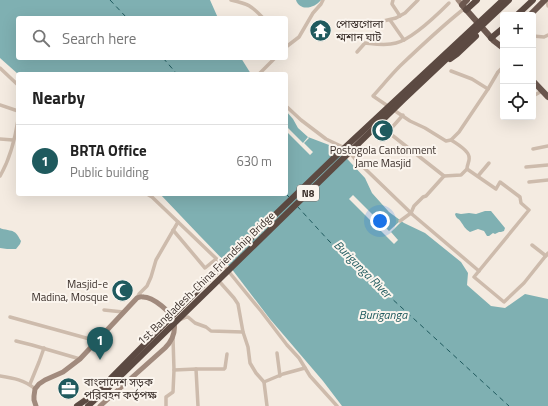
<!DOCTYPE html>
<html lang="en">
<head>
<meta charset="utf-8">
<style>
  :root { --surface:#fff; --page:#f6f6f6; --text:#222; --muted:#767676; --line:#e0e0e0; --accent:#1f5a5e }
  body { margin:0; font-family:"Titillium Web","Noto Sans Bengali",sans-serif; background:var(--page); color:var(--text) }
  .controls { position:absolute; right:12px; top:12px; display:grid; overflow:hidden; border-radius:4px; box-shadow:0 4px 16px #0002 }
  .controls button { width:36px; height:36px; display:grid; place-items:center; padding:0; border:0; border-bottom:1px solid var(--line); background:var(--surface); color:var(--text); font:20px sans-serif }
  .you { position:absolute; left:380px; top:221px; width:14px; height:14px; margin:-10px; border:3px solid #fff; border-radius:50%; background:#1a73e8; box-shadow:0 0 0 6px #1a73e833 }
  .badge { display:grid; place-items:center; width:26px; height:26px; border-radius:50%; background:var(--accent); color:#fff; font-size:13px; font-weight:700 }
  .pin { position:absolute; translate:-50% -33px; filter:drop-shadow(0 1px 2px #0008) }
  .pin::after { content:''; position:absolute; top:21px; width:14px; height:12px; background:inherit; clip-path:polygon(0 0,100% 0,50% 100%) }
  .list { margin:0; padding:0; list-style:none }
  h2 { display:flex; justify-content:space-between; align-items:center; height:52px; margin:0; padding:0 16px; font-size:17px }
  h2 small { font-size:13px; font-weight:400; color:var(--muted) }
  .list li { display:grid; grid-template-columns:26px 1fr auto; gap:12px; align-items:center; box-sizing:border-box; height:72px; padding:0 16px; border-top:1px solid var(--line) }
  .list b { display:block; font-size:15px; white-space:nowrap }
  .list p { margin:0; font-size:13px; white-space:nowrap; color:var(--muted) }
  .list em { font-size:13px; font-style:normal; color:var(--muted) }
  .icon { flex:none; width:22px; height:22px; fill:none; stroke:currentColor; stroke-width:2; stroke-linecap:round; stroke-linejoin:round }
  .map { position:relative; flex:none; width:548px; height:406px; overflow:hidden }
  .search { position:absolute; background:var(--surface); box-shadow:0 4px 16px #0002; left:16px; top:16px; width:272px; height:44px; display:flex; align-items:center; gap:10px; box-sizing:border-box; padding:0 14px; border-radius:4px; color:var(--muted); font-size:15px }
  .panel { position:absolute; background:var(--surface); box-shadow:0 4px 16px #0002; left:16px; top:72px; width:272px; height:124px; border-radius:4px }
  .map>svg:first-child { display:block }
  .water { fill:#7fb0b2 }
  .pier { fill:#f4ebe1 }
  .lines { fill:none; stroke-linecap:round; stroke-linejoin:round }
  .ferry { stroke:#1f5a5e; stroke-width:1; stroke-dasharray:5 4; stroke-linecap:butt }
  .minor { stroke:#cdbbac; stroke-width:3.5 }
  .secondary { stroke:#a18a7d; stroke-width:5 }
  .trunk { stroke:#6c584f; stroke-width:6 }
  .motorway { stroke:#5c4a42; stroke-width:6 }
  .motorway-bridge { stroke:#5c4a42; stroke-width:6 }
  .labels { text-anchor:middle; dominant-baseline:central; stroke-width:4; stroke-linejoin:round; paint-order:stroke }
  .shield { fill:#fbf5ee; stroke:#756b66; stroke-width:1 }
  .shield-label { font-size:10px; font-weight:bold; fill:#3b302b }
  .poi-label { font-size:11px; fill:#3b302b; stroke:#fbf5ee; text-anchor:start }
  .street-label { font-size:11px; fill:#3b302b; stroke:#fbf5ee }
  .water-label { font-size:12px; font-style:italic; fill:#1f5a5e; stroke:#fbf5ee }
</style>
</head>
<body>
<div class="map">
<svg width="548" height="406" viewBox="0 0 548 406">
  <rect width="100%" height="100%" fill="#f4ebe1"/>
  <!-- water -->
  <g class="water">
    <path d="M0,0H210L218,18H18V58H241L251,74H18L0,58Z"/>
    <path d="M296,0H321C315,8 300,12 296,0Z"/>
    <path d="M286,111L293,119L298,128L308,137L337,148L365,178L372,193L389,212L404,223L425,233L461,262L468,273L467,285L491,306L505,308L525,294L548,299V406H342L323,381L270,319L231,268L199,235L160,194H286Z"/>
    <path d="M485,211H491L505,228L504,231L501,232H499L495,234L493,233L489,236H487L484,231L478,229L470,232C465,229 464,226 461,222C459,218 456,219 455,214L456,213L461,214L469,213L476,214Z"/>
    <path d="M0,228C4,230 12,230 14,232C17,233 19,238 21,241L20,244L16,249H7L0,248Z"/>
  </g>
  <!-- pier -->
  <g class="pier">
    <path d="M286,126L303,143L308,137L309,138L304,143L313,152L310,155L286,131Z"/>
    <path d="M353,195L389,231L400,221L401,222L391,232L398,240L394,244L349,199Z"/>
  </g>
  <g class="lines">
    <!-- ferry -->
    <g class="ferry">
      <path d="M110,0L127,18"/>
      <path d="M163,58L177,74"/>
      <path d="M286,194L290,198"/>
      <path d="M297,206L329,241L509,406"/>
    </g>
    <!-- minor -->
    <g class="minor">
      <path d="M231,0C248,4 251,5 263,18"/>
      <path d="M393,0L392,4L400,16"/>
      <path d="M547,0L548,6"/>
      <path d="M465,8C442,26 421,46 400,66C391,75 382,86 373,96L410,121L425,128L446,141L451,140L459,132L488,89L498,72L503,67"/>
      <path d="M390,20L404,40"/>
      <path d="M354,28L396,18L405,13L418,0"/>
      <path d="M533,36L544,37L548,35"/>
      <path d="M286,47L299,37L313,13L321,4L323,0"/>
      <path d="M357,52L365,43C375,44 386,46 396,43C412,39 437,15 449,3"/>
      <path d="M0,68L18,85"/>
      <path d="M451,71L472,79L488,89"/>
      <path d="M259,74L275,58"/>
      <path d="M533,96L542,91"/>
      <path d="M0,105L18,111"/>
      <path d="M286,106L301,120L326,139L347,149L355,159L413,215L479,271"/>
      <path d="M0,139L13,140"/>
      <path d="M451,140C456,143 469,151 469,157C470,161 467,164 467,169L496,189L500,182L520,197L521,203L529,210L474,277L504,302L524,283L548,253"/>
      <path d="M533,149L548,146"/>
      <path d="M526,167L548,165"/>
      <path d="M0,176C10,159 15,139 18,120"/>
      <path d="M444,176L461,175L467,169"/>
      <path d="M478,176L489,163"/>
      <path d="M529,182L548,180"/>
      <path d="M147,194L152,197L225,267L261,311L287,345L299,358L310,376L337,406"/>
      <path d="M400,221L411,213L414,206L423,197L426,196L444,176L388,132L403,115"/>
      <path d="M173,230L205,268L216,259"/>
      <path d="M532,245L546,256"/>
      <path d="M218,280L234,298L238,304L243,332L248,347L250,363L256,373L264,382L267,406"/>
      <path d="M137,298L139,294L147,286L151,277L156,260L178,222"/>
      <path d="M104,310L123,312"/>
      <path d="M10,317L97,341"/>
      <path d="M178,320C182,320 184,317 188,317L195,323L206,327L211,331L243,332"/>
      <path d="M16,341L32,345L80,359"/>
      <path d="M277,353L280,376"/>
      <path d="M196,369H224L225,368L227,354"/>
      <path d="M174,370L196,369L198,406"/>
      <path d="M0,376C13,378 25,380 35,389"/>
      <path d="M264,382L283,374L305,368"/>
      <path d="M30,384L39,362L44,348"/>
      <path d="M166,406V397L173,392L174,370L173,338"/>
    </g>
    <!-- secondary -->
    <g class="secondary">
      <path d="M458,0L462,5"/>
      <path d="M36,406L34,400V396L35,389L39,384L45,380L63,372L80,359L137,298C139,297 141,296 143,297C153,297 172,312 174,322C176,333 172,341 165,348L100,406"/>
    </g>
    <!-- trunk -->
    <g class="trunk">
      <path d="M467,0L462,5L494,41L503,48"/>
      <path d="M530,15L545,0"/>
      <path d="M533,81L548,97"/>
    </g>
    <!-- motorway -->
    <g class="motorway">
      <path d="M466,10L477,0"/>
      <path d="M517,15L533,0"/>
      <path d="M491,38L503,28"/>
      <path d="M77,406L97,392L105,384"/>
      <path d="M88,406L108,388"/>
    </g>
    <!-- motorway-bridge -->
    <g class="motorway-bridge">
      <path d="M450,59L457,54L476,36"/>
      <path d="M105,384L221,267L339,153L503,0"/>
      <path d="M108,388L404,99L509,0"/>
    </g>
  </g>
  <!-- icons -->
  <defs>
    <symbol id="temple-disc" viewBox="-11 -11 22 22"><circle r="9.5" fill="#1f5a5e" stroke="#fbf5ee"/><path d="M0-6L5-2H3V0L6.5 2.5H4V6H1.5V3h-3V6H-4V2.5H-6.5L-3 0V-2H-5Z" fill="#fff"/></symbol>
    <symbol id="mosque-disc" viewBox="-11 -11 22 22"><circle r="9.5" fill="#1f5a5e" stroke="#fbf5ee"/><path d="M3.5-4.9A6 6 0 1 0 3.5 4.9A5 5 0 1 1 3.5-4.9Z" fill="#fff"/></symbol>
    <symbol id="office-disc" viewBox="-11 -11 22 22"><circle r="9.5" fill="#1f5a5e" stroke="#fbf5ee"/><path d="M-6-3h4V-5.5h4V-3h4V5H-6ZM-1-4.5V-3h2v-1.5ZM-6 0V1H6V0Z" fill="#fff"/></symbol>
  </defs>
  <g fill-rule="evenodd">
    <use href="#temple-disc" x="308" y="18" width="25" height="25"/>
    <use href="#mosque-disc" x="370" y="118" width="25" height="25"/>
    <use href="#mosque-disc" x="110" y="278" width="25" height="25"/>
    <use href="#office-disc" x="56" y="376" width="25" height="25"/>
  </g>
  <g class="labels">
    <!-- shield labels -->
    <rect class="shield" x="297" y="185" width="22" height="16" rx="3"/>
    <g class="shield-label">
      <text x="308" y="193">N8</text>
    </g>
    <!-- poi labels -->
    <g class="poi-label">
      <text x="336" y="24">পোস্তগোলা<tspan x="336" dy="13">শ্মশান ঘাট</tspan></text>
      <text x="383" y="150" text-anchor="middle">Postogola Cantonment<tspan x="383" dy="13">Jame Masjid</tspan></text>
      <text x="108" y="284" text-anchor="end">Masjid-e<tspan x="108" dy="13">Madina, Mosque</tspan></text>
      <text x="84" y="382">বাংলাদেশ সড়ক<tspan x="84" dy="13">পরিবহন কর্তৃপক্ষ</tspan></text>
    </g>
    <!-- street labels -->
    <g class="street-label">
      <text transform="translate(206 278) rotate(-44)">1st Bangladesh-China Friendship Bridge</text>
    </g>
    <!-- water labels -->
    <g class="water-label">
      <text transform="translate(363 269) rotate(45)">Buriganga River</text>
      <text x="383" y="314">Buriganga</text>
    </g>
  </g>
</svg>
<div class="controls">
<button>+</button>
<button>−</button>
<button><svg class="icon" aria-label="locate" viewBox="0 0 24 24"><circle cx="12" cy="12" r="6"/><path d="M12 2v4M12 18v4M2 12h4M18 12h4"/></svg></button>
</div>
<div class="you"></div>
<div class="pin badge" style="left:100px;top:360px">1</div>
<div class="search"><svg class="icon" aria-label="search" viewBox="0 0 24 24"><circle cx="10" cy="10" r="6"/><path d="M15 15l6 6"/></svg>Search here</div>
<section class="panel">
<h2>Nearby<small></small></h2>
<ul class="list">
<li><span class="badge">1</span><div><b>BRTA Office</b><p>Public building</p></div><em>630 m</em></li>
</ul>
</section>
</div>
</body>
</html>
